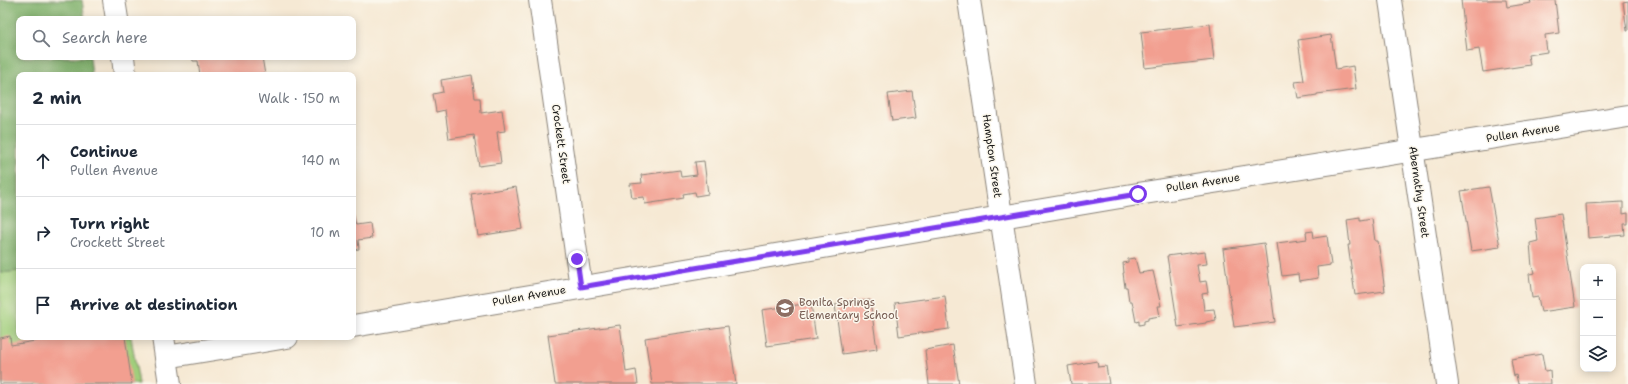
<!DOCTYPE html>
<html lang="en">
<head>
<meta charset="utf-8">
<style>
  :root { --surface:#fff; --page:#f6f6f7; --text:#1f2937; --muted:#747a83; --line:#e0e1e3 }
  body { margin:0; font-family:"Shantell Sans",sans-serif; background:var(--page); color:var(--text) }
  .controls { position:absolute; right:12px; bottom:12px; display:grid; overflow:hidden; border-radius:8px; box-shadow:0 2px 10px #0003 }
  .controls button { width:36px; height:36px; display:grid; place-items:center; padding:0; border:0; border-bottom:1px solid var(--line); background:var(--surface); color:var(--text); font:20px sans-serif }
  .stop { position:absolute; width:12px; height:12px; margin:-9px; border:3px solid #7c3aed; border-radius:50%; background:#fff }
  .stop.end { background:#7c3aed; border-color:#fff; box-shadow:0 1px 4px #0008 }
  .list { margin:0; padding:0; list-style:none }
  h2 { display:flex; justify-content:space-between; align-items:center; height:52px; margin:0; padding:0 16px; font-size:17px }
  h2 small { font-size:13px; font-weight:400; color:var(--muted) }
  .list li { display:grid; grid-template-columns:26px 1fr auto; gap:12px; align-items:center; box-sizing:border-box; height:72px; padding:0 16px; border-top:1px solid var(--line) }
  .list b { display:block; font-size:15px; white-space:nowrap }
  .list p { margin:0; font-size:13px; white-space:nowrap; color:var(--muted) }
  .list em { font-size:13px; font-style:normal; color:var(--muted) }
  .icon { flex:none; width:22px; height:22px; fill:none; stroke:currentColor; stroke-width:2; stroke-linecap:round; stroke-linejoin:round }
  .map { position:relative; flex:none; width:1628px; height:384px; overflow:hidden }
  .search { position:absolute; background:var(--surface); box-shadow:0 2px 10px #0003; left:16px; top:16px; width:340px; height:44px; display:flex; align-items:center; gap:10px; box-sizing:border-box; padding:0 14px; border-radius:8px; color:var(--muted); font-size:15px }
  .panel { position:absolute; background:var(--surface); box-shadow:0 2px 10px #0003; left:16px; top:72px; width:340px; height:268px; border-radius:8px }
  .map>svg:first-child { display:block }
  .green { fill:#a0ce7c; stroke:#5e754c }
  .forest { fill:#80b16c; stroke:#4e6644 }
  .building { fill:#f29f90 }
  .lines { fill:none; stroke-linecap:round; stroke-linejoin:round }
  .minor-casing { stroke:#898278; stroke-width:24 }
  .minor { stroke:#fff; stroke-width:22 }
  .route { stroke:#7c3aed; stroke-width:5 }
  .labels { text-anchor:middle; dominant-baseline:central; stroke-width:3; stroke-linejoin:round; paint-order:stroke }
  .street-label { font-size:11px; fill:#1c1c1c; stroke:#fbf7ec }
  .education-label { font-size:11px; fill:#785e54; stroke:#fbf7ec; text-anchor:start }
</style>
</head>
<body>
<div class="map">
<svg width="1628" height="384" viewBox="0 0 1628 384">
  <rect width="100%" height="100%" fill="#fbf7ec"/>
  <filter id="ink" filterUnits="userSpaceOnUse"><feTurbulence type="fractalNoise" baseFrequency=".025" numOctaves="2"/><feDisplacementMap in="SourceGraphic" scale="8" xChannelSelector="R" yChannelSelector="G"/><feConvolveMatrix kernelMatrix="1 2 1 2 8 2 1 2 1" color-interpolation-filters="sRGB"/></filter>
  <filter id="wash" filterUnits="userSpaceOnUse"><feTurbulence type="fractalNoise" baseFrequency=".012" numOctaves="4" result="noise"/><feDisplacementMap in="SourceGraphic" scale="16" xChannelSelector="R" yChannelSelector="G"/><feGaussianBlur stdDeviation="0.9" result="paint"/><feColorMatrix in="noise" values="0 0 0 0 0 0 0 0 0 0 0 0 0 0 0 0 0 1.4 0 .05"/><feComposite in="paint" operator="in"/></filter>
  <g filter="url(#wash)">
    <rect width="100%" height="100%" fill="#f6e9d4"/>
    <!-- green -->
    <path class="green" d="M19,271V337H131L139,384H0V273Z"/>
    <!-- forest -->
    <path class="forest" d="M0,0H82L85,19H19V57H90L92,75H19V271L0,273Z"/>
    <g id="blocks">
      <!-- building -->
      <g class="building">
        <path d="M1461,0H1506L1507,7L1531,3L1530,0H1555L1559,33L1545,35L1547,52L1528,55L1530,65L1483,72L1479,49L1467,51Z"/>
        <path d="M1628,1V31H1627L1623,2Z"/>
        <path d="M1210,24L1214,60L1145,68L1141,32Z"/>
        <path d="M1331,35L1336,69L1353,66L1356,89L1317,94V95L1298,98L1295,82L1304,81L1298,40Z"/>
        <path d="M192,57H262L265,75H200L198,61H193Z"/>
        <path d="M472,75L475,98H480L481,113L502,110L505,131L497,132L501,163L479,166L474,135L449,139L445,110L436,112L433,94L443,92L441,80Z"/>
        <path d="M912,91L916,118L892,121L888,94Z"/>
        <path d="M704,161L708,194L696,196L695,192L683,194L684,198L645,204L644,197L632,198L630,184L642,183L641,175L680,170L681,177L697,175L695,162Z"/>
        <path d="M516,187L523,229L478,236L471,194Z"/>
        <path d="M1489,187L1500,247L1471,251L1461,191Z"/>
        <path d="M1623,202V214L1628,213V224H1624L1625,235L1588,238L1586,204Z"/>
        <path d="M353,213L356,225L370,223L372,238L358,240L359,249L353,250Z"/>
        <path d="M1561,214L1575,307L1541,312L1538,297L1532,298L1529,274L1535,273L1534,269L1532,267L1530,243L1538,241L1535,218Z"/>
        <path d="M1360,218V221L1372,219L1375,241H1378L1385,291L1355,295L1348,245H1350L1347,220Z"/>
        <path d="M1313,231L1314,238L1327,236L1331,265L1317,267L1318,278L1299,281L1298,274L1282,276L1277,243L1307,239L1306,232Z"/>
        <path d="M1264,243L1275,322L1234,327L1223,249Z"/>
        <path d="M1196,252V253L1205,252L1207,264L1197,265L1200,282L1206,281L1208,293L1202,294L1204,310L1214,309L1216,320L1206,322V323L1178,327L1167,256Z"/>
        <path d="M1135,258L1139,273L1153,271L1161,306H1158L1160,316L1148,318V320L1144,321V324L1139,325V321L1136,322L1132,301H1129L1127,287H1125L1123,273H1124L1123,263L1128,262V259Z"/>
        <path d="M945,296L949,329L899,336L895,303Z"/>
        <path d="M870,300L877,349L842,354L835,305Z"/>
        <path d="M811,303L816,339L767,346L762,310Z"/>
        <path d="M620,325L626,372L636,370L638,384H555L548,335Z"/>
        <path d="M728,326L736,384H652L645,338Z"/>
        <path d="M10,336L11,345L47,339V337H125L132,384H0V338Z"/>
        <path d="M953,345L959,384H929L925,350Z"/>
        <path d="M1542,354L1545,371L1550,370L1551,384H1518L1516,375L1514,376L1511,359Z"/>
        <path d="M1097,361L1098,367L1106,366L1109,384H1071L1068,366Z"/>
      </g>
    </g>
  </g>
  <g filter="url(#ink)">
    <use href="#blocks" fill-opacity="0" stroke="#898278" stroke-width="1"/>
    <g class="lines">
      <defs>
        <g id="minor">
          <path d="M114,0L117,19"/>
          <path d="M540,0L581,287"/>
          <path d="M969,0L1026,384"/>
          <path d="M1390,0L1447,384"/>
          <path d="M123,57L125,75"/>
          <path d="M353,326L1138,194L1628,116"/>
          <path d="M163,337L170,384"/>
          <path d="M166,357L287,337"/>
        </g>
      </defs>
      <!-- minor casing -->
      <use href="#minor" class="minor-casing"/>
      <!-- minor -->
      <use href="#minor" class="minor"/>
    </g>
  </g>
  <g class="lines" filter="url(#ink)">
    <!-- route -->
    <path class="route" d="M577,259L581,287L1138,194"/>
  </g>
  <!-- icons -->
  <defs>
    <symbol id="school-disc" viewBox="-11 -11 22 22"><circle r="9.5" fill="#8d6e63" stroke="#fbf7ec"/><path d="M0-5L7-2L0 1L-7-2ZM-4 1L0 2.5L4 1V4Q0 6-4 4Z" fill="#fff"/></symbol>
  </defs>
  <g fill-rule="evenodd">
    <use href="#school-disc" x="774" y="297" width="22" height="22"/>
  </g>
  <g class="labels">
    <!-- street labels -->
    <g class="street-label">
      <text transform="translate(1523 133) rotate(-9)">Pullen Avenue</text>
      <text transform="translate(561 144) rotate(82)">Crockett Street</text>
      <text transform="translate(992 156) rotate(82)">Hampton Street</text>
      <text transform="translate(1203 183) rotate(-9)">Pullen Avenue</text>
      <text transform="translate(1419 192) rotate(82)">Abernathy Street</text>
      <text transform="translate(529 296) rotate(-10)">Pullen Avenue</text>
    </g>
    <!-- education labels -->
    <g class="education-label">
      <text x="799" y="302">Bonita Springs<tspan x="799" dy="13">Elementary School</tspan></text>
    </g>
  </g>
</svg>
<div class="controls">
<button>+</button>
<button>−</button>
<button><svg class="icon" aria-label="layers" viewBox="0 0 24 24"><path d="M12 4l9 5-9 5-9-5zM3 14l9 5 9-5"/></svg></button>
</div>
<div class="stop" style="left:1138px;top:194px"></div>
<div class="stop end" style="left:577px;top:259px"></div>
<div class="search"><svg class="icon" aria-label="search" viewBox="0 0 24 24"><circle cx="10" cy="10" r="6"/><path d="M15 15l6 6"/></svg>Search here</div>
<section class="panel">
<h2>2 min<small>Walk · 150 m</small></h2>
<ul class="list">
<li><svg class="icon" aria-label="ahead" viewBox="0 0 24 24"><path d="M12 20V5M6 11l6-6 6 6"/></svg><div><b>Continue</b><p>Pullen Avenue</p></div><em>140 m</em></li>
<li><svg class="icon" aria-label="right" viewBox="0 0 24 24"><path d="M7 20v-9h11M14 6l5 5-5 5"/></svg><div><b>Turn right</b><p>Crockett Street</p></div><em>10 m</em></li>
<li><svg class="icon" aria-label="arrive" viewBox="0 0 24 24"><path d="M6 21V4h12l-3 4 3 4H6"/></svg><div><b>Arrive at destination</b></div></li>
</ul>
</section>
</div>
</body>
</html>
